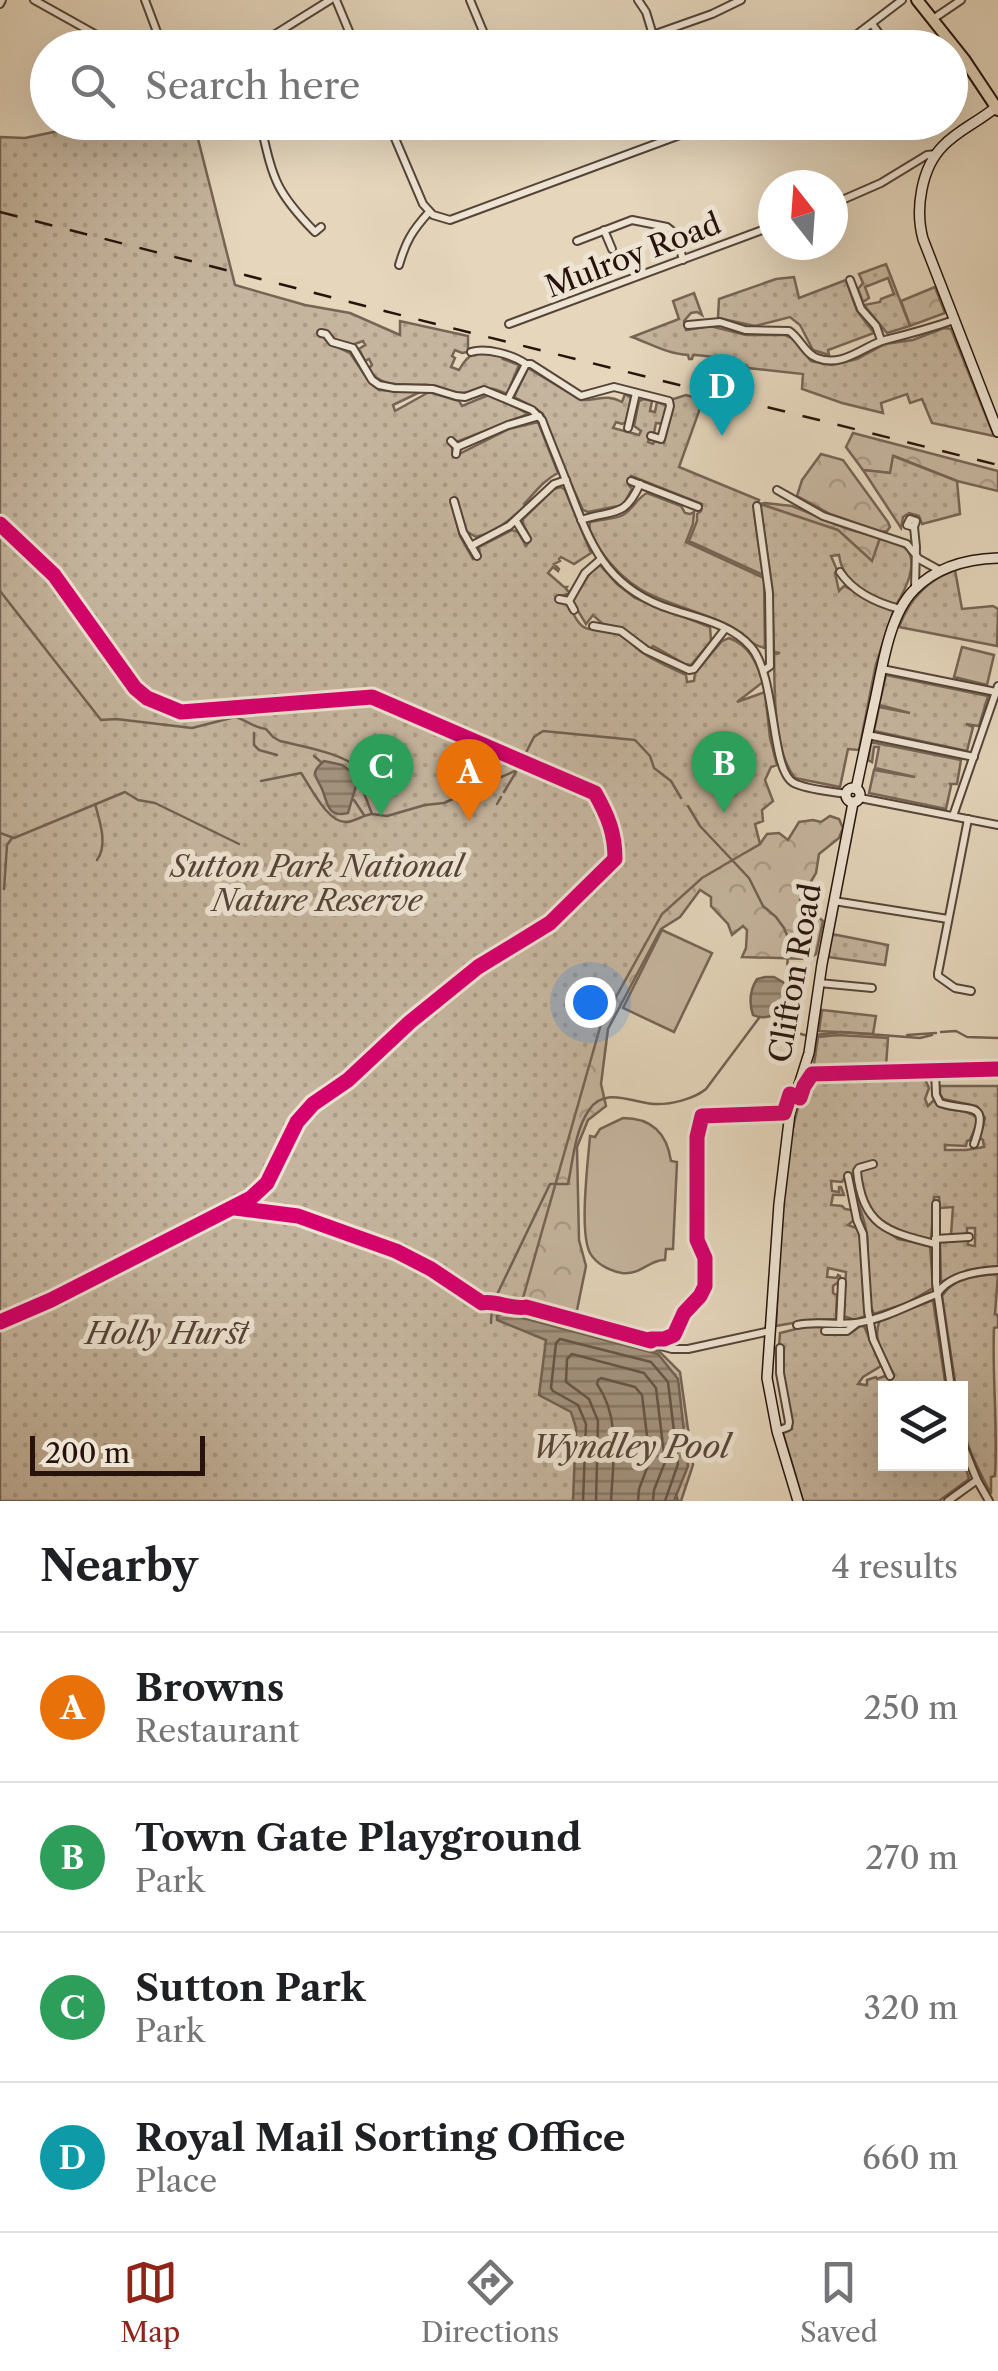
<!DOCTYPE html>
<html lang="en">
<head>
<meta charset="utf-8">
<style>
  :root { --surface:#fff; --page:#f2f2f2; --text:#202124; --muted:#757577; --line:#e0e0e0; --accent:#8f2418 }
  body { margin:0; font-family:"Libre Caslon Text",serif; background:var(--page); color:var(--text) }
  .controls { position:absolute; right:30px; bottom:30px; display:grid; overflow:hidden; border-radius:0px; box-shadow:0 10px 40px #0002 }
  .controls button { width:90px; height:90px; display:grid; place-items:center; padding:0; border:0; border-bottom:2px solid var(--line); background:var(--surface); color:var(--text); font:50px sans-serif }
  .compass { position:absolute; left:758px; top:170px; width:90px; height:90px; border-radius:50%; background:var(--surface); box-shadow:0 10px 40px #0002; rotate:343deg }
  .scale { position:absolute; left:30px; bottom:25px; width:175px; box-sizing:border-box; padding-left:10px; border:5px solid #27130c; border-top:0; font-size:28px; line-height:35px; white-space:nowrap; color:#27130c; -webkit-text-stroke:8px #eee4d3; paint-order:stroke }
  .you { position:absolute; left:590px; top:1002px; width:35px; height:35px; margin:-25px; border:8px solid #fff; border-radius:50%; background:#1a73e8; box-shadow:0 0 0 15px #1a73e833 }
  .badge { display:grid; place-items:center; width:65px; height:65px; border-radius:50%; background:var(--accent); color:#fff; font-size:32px; font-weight:700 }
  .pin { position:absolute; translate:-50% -82px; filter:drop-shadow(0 2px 5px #0008) }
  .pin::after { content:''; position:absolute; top:52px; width:35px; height:30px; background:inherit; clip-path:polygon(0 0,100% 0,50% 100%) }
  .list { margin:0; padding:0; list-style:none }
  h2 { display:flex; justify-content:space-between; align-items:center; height:130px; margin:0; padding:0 40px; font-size:42px }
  h2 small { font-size:32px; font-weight:400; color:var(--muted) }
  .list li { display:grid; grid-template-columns:65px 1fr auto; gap:30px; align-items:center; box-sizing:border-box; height:150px; padding:0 40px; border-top:2px solid var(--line) }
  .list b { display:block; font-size:38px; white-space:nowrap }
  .list p { margin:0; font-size:32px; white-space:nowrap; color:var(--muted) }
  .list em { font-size:32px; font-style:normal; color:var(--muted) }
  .icon { flex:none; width:55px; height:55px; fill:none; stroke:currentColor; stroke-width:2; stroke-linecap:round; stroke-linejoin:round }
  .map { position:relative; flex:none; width:998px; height:1501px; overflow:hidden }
  .search { position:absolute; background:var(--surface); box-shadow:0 10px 40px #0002; left:30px; right:30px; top:30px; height:110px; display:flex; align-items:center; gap:25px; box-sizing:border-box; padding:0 35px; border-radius:55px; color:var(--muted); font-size:38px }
  .sheet { height:730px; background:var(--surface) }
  nav { display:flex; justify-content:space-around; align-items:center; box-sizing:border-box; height:140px; border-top:2px solid var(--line); background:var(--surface); font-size:28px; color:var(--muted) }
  nav a { display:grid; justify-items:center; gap:5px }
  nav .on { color:var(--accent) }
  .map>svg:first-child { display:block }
  .grass { fill:#c5b59e; stroke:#766455; stroke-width:2.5 }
  .forest { fill:url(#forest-crowns); stroke:#766455; stroke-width:2.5 }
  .park { fill:url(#park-dots); stroke:#766455; stroke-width:2.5 }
  .water { fill:url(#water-rules); stroke:#726052; stroke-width:2.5 }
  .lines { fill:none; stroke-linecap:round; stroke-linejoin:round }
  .shore { stroke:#665446; stroke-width:2.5 }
  .stream { stroke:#726052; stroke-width:2.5 }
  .street-casing { stroke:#564438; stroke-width:10 }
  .secondary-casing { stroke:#27130c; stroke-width:12 }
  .primary-casing { stroke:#27130c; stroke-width:14 }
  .street { stroke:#eee4d3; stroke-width:6 }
  .secondary { stroke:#eee4d3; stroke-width:9 }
  .primary { stroke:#e5d6bc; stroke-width:10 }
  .rail { stroke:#27130c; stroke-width:2.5; stroke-dasharray:18 18; stroke-linecap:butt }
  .cycleway-casing { stroke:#eee4d3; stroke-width:21 }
  .cycleway { stroke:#d6006c; stroke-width:15 }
  .labels { text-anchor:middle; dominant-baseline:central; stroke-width:10; stroke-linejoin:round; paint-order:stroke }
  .street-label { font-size:30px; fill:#27130c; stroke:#eee4d3 }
  .park-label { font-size:30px; font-style:italic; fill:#564438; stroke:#eee4d3 }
  .water-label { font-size:32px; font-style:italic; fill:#59473a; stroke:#eee4d3 }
</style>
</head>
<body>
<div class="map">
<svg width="998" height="1501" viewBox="0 0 998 1501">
  <defs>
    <pattern id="forest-crowns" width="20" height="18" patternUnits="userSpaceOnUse" patternTransform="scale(2.5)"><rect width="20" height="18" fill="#c5b59e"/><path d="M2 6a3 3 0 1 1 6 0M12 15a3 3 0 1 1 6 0" fill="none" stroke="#a99b87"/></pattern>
    <pattern id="park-dots" width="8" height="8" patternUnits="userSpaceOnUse" patternTransform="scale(2.5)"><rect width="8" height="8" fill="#c5b59e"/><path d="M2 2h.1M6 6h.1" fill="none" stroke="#a99b87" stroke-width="1.8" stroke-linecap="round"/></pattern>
    <pattern id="water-rules" width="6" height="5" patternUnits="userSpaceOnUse" patternTransform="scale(2.5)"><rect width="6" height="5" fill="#a49480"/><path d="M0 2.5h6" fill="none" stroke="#867867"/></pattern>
  </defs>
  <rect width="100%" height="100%" fill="#e5d6bc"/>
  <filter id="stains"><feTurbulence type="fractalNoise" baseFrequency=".002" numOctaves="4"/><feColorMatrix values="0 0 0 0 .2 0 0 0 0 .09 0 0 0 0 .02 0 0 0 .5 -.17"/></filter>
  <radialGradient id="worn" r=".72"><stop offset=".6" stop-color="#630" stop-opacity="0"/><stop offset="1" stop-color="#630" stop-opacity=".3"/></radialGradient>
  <!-- grass -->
  <g class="grass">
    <path d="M962,647L994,655L987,685L954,677Z"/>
    <path d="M662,930L712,953L674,1032L623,1008Z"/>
    <path d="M623,1118C652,1118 667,1134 671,1161L677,1162L673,1249H666L665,1260C650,1259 642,1275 622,1273C610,1271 596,1264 590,1253C579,1232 588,1162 590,1136L595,1137L600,1129Z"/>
  </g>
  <!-- forest -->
  <g class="forest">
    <path d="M935,287L945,313L910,326L901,301Z"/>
    <path d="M853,433L998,471V491L957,481L894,456L891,473L863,470L846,447Z"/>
    <path d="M821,454L843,460L888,522L890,527L887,531L881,532L830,514L797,496L802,480Z"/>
    <path d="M765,503L792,506L848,529L880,538L873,562L838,530L760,504Z"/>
    <path d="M830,816L839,819L843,828L839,838L819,854L816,873L800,900L804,913L818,917L823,921L816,954L809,959L742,957L746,948L747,930L743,926L732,935L728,924L711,906V897L700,890L680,917L661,929L608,1029L601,1084L606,1106L588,1120L577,1147L579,1240L586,1266L577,1310C552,1311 537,1311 515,1297L509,1244L636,927L704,867L746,852L760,844L767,834L779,833L788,840L799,822L813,820L821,822Z"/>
  </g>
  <!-- park -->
  <g class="park">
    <path d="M97,123H194L235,285L305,305L350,313L400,335V321L468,336V352L462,353L455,350L452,356L455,358L451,367L459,370C472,347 480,352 504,357L503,359L519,365L507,394C480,381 481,394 459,393C452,393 443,388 436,386C412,381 385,393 368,369L372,365L369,359L365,361L359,349L365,345L363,341L352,345L336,341L324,335L331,344L350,353L370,383L379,390L420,392L393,405L395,411L429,392L459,401L462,406L491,394L528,414L456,442L452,446L453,457L509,429L538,422L558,473C542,481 535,493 524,504L525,506C511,520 495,532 476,537L464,530L455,498L451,500L460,536L473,559L480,555L479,547L512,530L518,532L526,546L531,539L523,524V519L554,489L561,487L565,490L591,553L574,564L561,557L559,559L560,561L554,564L559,569L558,571L553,567L548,573L564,587H567L566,589L570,593L558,597L556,600L569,605C585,641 589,624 618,634C627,638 635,648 643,653C656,662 672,668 686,675L687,682L694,681L695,673L722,641L729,638C749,645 757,663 763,682L737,702L765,692L770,738L777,765L771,767L765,780L773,801L762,810L763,821L755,824L760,844L702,878L662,914L601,1024L519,1312L660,1352L680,1372L693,1465L681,1501H0V137L25,138Z"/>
    <path d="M886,264L910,326L887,333L864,305L880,302L881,299L894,294L888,278L865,287L869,298L863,302L858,289L863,283L859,274Z"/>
    <path d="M794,277L799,298L846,280L857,311L874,333L828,350L829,355L813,350L800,325L790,317L755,326L718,318L719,299L776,279Z"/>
    <path d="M694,293L702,315L697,312L691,313L684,321L686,330L710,326L746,335H785L792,338L811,361L832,365L857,359L885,344L913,340L944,328L951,329L994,436L932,423L922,399L910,403L907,394L881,403L883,413L842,403L802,389L803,374L748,368L747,366C730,358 711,356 693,355L692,359H689L688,355C668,354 651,344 632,337L679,319L673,301Z"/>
    <path d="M528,368L581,400C598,401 605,393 622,402L625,394L631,398L626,422L622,424L616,422L613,428L639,435L641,431L634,426L639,401L644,399L652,401L650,411L655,412L657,402L668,406L664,424L656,423L654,433H650L648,442L653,444L655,441L664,443L673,408L670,400L686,395L703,400L679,467L759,500L754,512L763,575L689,541L697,521V514L701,511L702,504L631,476L628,484L632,489L623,505L588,512L583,510L560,460L543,414L534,407L514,397Z"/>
    <path d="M893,456L957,481L960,514L922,524L919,516L909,513L903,517L901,528L863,470L890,473Z"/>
    <path d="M647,493L681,506L685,513L690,514L694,512L693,524L686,542L764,578L765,648C751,646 740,630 726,624C673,599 638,604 600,550C593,541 588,534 590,522C600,519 613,520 623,515C633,509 637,498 647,493Z"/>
    <path d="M760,504L838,530L872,561L880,538C887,541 899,543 905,548C921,561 904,592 896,605C870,599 843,584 839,555L831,556L837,570L835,573L839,591L844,586L894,609L876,664L859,750L848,749L840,787L795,778C772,749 775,689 774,654L780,653L774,652L772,587Z"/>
    <path d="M600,565L617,584L635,598L710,627L711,641L691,665L685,664L653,646L651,649L630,634L605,626L593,615L586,624L572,601L590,573Z"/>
    <path d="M955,570L962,609L993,606L998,609L997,646L899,627C909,600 927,580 955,570Z"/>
    <path d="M886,675L988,696L979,726L966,724L973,727L967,751L874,731L879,707L910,713L879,705Z"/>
    <path d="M871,742L961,760L957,784H950L951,786L946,809L869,793L874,770L915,777L875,768L879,747H874L872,762L868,760Z"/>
    <path d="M832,934L888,945L885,965L828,957Z"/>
    <path d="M822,1010L876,1016L873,1034L819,1031Z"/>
    <path d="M838,1035L888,1038L886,1066L817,1067L814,1064L818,1037Z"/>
    <path d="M923,1075L929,1088L925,1099L928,1106L934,1100C943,1115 965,1106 977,1118L976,1126L970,1140L967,1141L966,1146L945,1145V1150H966L984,1147L983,1140L980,1138L985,1118L977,1106L943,1099L940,1094V1086H998V1266L968,1270L941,1282L940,1241L968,1239V1245L975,1246V1228H967V1234L951,1235L953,1207L940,1208L939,1197H934L931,1240L916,1238L881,1227L898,1239L930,1245L933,1288L907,1303L874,1314C862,1292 870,1260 867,1235C864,1215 854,1193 846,1175L842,1182L831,1181L832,1191L839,1192V1187H841L844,1195H833L831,1205L842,1206L845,1209L852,1210L854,1220L848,1225L859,1229L860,1233L865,1316L855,1320L843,1316C844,1299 845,1285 846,1272L828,1268L827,1277L837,1278L838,1275L840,1276V1281L833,1286V1293L837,1295L836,1319L810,1320L776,1326C779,1279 781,1107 813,1079Z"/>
    <path d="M998,1274L995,1314L998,1315V1327L994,1328C992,1377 998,1426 995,1476L991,1477V1494C970,1454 960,1435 960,1388H956L942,1296C953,1278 978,1275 998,1274Z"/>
    <path d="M933,1300L946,1388H886L885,1443L881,1446L885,1456L886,1464H960L961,1452L969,1479L939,1501H803L783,1433L792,1429L783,1375L784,1347H779L780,1333L808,1326L830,1328L833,1334L852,1332L860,1326H864L881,1366L863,1377L858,1384L867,1385V1380L876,1377L877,1379L885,1376L888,1378L894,1375C885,1357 871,1340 880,1320Z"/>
  </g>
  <!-- water -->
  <g class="water">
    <path d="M324,761L342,765L353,773L356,786L348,813C327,818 328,803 322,789C316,775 309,774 324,761Z"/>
    <path d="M765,977H774L786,984L787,1009C777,1014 764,1021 753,1015C749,1003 750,990 757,979Z"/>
    <path d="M504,1313L658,1354L678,1379L688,1466L674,1501H573L576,1428L571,1412L539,1395L546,1340L497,1320V1316Z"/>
  </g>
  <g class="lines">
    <!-- shore -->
    <g class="shore">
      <path d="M583,1501L586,1424L578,1405L553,1391L551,1388L556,1343L560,1339L651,1362L668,1382L678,1464L665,1501"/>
      <path d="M596,1501L598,1421L589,1399L566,1382L567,1359L572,1354L644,1373L656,1388L665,1462L654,1490L653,1501"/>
      <path d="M611,1501C613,1461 621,1418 597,1384L598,1380L601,1378L635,1387L642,1395L650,1460L639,1489L638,1501"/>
    </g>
    <!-- stream -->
    <g class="stream">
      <path d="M0,591L101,720L116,719L192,728L235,717C247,720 254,728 266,729L273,737L280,741C305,747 351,754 366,776L362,788L372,814L387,816L425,805L444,803L517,770L534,737L543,731L635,740L650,756L654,768L671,781L681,798"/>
      <path d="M254,733V745L259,750L277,755"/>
      <path d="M314,756L322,763"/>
      <path d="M261,781L301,773C310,786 328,824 347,822C356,821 363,815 372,814"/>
      <path d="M504,792L516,772"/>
      <path d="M354,800L364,815"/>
      <path d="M95,804C100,822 108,845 97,860"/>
      <path d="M497,804L501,797"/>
      <path d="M688,806L700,826L749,878L763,906L776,917L784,928L789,940L786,984"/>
      <path d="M0,833L14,838L125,792L138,800L155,803L239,844"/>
      <path d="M4,889L7,845L12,838"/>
      <path d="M787,1009L794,1032L808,1036"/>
      <path d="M941,1032L956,1031L967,1037L998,1038"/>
      <path d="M816,1035L841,1032L920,1038L932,1035"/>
      <path d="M907,1035L936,1033"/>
      <path d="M491,1323L492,1305L550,1184H568C573,1160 575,1130 589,1110C605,1086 633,1103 654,1104C670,1105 694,1099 706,1089L759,1018"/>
      <path d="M676,1494L678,1501"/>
    </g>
    <defs>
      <g id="street">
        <path d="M34,0L120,48"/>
        <path d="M145,0L163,48"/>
        <path d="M336,0L356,48"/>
        <path d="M470,0L490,48"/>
        <path d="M638,0L646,12L653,35"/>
        <path d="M0,4L2,0"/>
        <path d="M933,19L961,0"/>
        <path d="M872,24L890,48"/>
        <path d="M253,48L330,0"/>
        <path d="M616,48L712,14L741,0"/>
        <path d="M839,48L902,0"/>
        <path d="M260,122C273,178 274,190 315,232L321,227"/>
        <path d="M388,122L423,204L433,215L450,220L715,122"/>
        <path d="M390,127L402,122"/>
        <path d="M833,204L881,183L927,155L936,154"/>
        <path d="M604,230L612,249"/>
        <path d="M577,241L632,220L667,227L676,234L683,260"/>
        <path d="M399,265C406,241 412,231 429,212"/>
        <path d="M850,280L861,309L876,326L881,340"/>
        <path d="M509,324L773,226"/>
        <path d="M688,325L720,322L745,330L789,331C800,338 805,354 817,358C843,368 863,346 885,340C909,334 931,328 954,320"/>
        <path d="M321,333L326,334L332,342L353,348L372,380L379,385L394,388L433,389L456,396L465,397L484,390L532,410L542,420C551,444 561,467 570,491C590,543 605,584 662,606C691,617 730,622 751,647C777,677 770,771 794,783C808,790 830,791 846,794"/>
        <path d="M471,352C486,347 513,355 526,364"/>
        <path d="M508,399L526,364H531L581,396L614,387L669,401L670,406L661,439L651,436"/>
        <path d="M628,428L636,393"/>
        <path d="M451,441L457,447L456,454"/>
        <path d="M457,447L508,425L539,416"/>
        <path d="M631,481L698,507"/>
        <path d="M777,490L823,516L907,544L919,559L939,570"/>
        <path d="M454,501L463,532L477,556"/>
        <path d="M757,506L769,593L770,666L764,670"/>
        <path d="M910,519L916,521L914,527L907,525Z"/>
        <path d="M581,520C614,509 624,519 640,484"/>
        <path d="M516,521L527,539"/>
        <path d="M914,527L916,547L915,588"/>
        <path d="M471,546L509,526L554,484L566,480"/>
        <path d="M840,572C854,593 877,603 900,609"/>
        <path d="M559,599L569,601L574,610"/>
        <path d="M569,601L585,573L601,559"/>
        <path d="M593,626L621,631L646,650L689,670L694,669L725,629"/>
        <path d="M882,669L996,692"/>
        <path d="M868,735L974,757"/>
        <path d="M860,798L998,825"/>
        <path d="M953,816L998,686"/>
        <path d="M968,819L938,973V976L955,988L971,991"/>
        <path d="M834,901L948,919"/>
        <path d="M819,983L872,988"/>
        <path d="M935,1070L936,1095L940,1103C972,1113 990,1099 974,1144"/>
        <path d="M804,1074L998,1069"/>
        <path d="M873,1164L859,1168L857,1171C862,1226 888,1232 935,1244"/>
        <path d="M848,1176L857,1220L863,1234L868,1311L873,1339L890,1376"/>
        <path d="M936,1204V1283L951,1388"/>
        <path d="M935,1239L969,1237"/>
        <path d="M518,1308L672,1349H688L770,1331"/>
        <path d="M840,1324L842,1282"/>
        <path d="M797,1325C818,1320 840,1327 862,1322C889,1317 912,1303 937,1294C949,1275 977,1271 998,1270"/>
        <path d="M825,1331H847L856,1324"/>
        <path d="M777,1431L788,1427L789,1422L780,1373V1348"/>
        <path d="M960,1438L977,1480L989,1501"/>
        <path d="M948,1501L977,1480"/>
      </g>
      <g id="secondary">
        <path d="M996,107C980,121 958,130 943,146C921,168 915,210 923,239L998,432"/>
        <circle cx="853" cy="795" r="7"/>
        <path d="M856,789C862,761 868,733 874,705C882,671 888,616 914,590C936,567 967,559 998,558"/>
        <path d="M798,1501L777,1431L767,1378L779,1204L790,1113L809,1053L822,964L853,803"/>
      </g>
      <path id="primary" d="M917,0L964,59L998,110"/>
    </defs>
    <!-- street casing -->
    <use href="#street" class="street-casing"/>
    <!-- secondary casing -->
    <use href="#secondary" class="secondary-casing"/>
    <!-- primary casing -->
    <use href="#primary" class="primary-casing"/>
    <!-- street -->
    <use href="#street" class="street"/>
    <!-- secondary -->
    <use href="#secondary" class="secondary"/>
    <!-- primary -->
    <use href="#primary" class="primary"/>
    <!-- rail -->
    <path class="rail" d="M0,212L412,318L998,465"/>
    <defs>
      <g id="cycleway">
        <path d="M0,524L54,575L135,688L147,698L181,712L372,697L595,793C608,816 615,833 615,859L550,923L478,967L410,1022L348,1080L313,1104L297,1122L267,1183L251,1198L51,1300L0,1322"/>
        <path d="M235,1208L298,1216L396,1251L431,1269L482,1303C497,1300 510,1310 526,1307L651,1341V1339H664L674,1335L684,1313L700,1296L705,1286V1258L697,1240V1137L702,1116L784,1113L790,1094L800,1098L804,1086L812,1074L998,1069"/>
      </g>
    </defs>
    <!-- cycleway casing -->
    <use href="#cycleway" class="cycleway-casing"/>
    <!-- cycleway -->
    <use href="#cycleway" class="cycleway"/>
  </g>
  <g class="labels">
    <!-- street labels -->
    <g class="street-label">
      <text transform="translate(633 255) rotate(-21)">Mulroy Road</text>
      <text transform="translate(795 973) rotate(-80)">Clifton Road</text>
    </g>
    <!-- park labels -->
    <g class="park-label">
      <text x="317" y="866">Sutton Park National<tspan x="317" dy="34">Nature Reserve</tspan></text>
      <text x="167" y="1333">Holly Hurst</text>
    </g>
    <!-- water labels -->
    <g class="water-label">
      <text x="631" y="1446">Wyndley Pool</text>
    </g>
  </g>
  <rect width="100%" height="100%" filter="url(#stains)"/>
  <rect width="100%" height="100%" fill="url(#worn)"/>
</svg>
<div class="controls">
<button><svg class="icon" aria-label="layers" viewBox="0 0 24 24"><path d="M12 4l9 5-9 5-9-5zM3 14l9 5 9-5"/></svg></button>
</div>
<svg class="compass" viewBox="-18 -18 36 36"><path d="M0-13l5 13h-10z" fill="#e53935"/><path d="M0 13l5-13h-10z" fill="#757577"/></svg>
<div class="scale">200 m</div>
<div class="you"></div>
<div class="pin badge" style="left:469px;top:821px;background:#e8710a">A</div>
<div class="pin badge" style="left:724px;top:813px;background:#2e9e5b">B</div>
<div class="pin badge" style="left:381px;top:816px;background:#2e9e5b">C</div>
<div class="pin badge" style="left:722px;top:436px;background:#0f9aa8">D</div>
<div class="search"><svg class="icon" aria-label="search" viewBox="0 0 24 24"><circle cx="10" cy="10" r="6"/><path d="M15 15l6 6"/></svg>Search here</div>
</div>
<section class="sheet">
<h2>Nearby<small>4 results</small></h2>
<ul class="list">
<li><span class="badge" style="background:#e8710a">A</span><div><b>Browns</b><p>Restaurant</p></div><em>250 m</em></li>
<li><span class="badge" style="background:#2e9e5b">B</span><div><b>Town Gate Playground</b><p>Park</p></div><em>270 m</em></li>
<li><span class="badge" style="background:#2e9e5b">C</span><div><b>Sutton Park</b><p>Park</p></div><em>320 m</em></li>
<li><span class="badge" style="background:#0f9aa8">D</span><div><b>Royal Mail Sorting Office</b><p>Place</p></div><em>660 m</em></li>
</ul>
</section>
<nav>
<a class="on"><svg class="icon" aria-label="map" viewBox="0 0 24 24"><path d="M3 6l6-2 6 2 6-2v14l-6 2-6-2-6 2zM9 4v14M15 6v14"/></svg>Map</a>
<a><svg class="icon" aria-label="directions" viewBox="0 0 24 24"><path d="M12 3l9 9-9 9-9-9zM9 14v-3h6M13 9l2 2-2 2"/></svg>Directions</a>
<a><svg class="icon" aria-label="saved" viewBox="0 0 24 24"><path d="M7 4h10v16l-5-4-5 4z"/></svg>Saved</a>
</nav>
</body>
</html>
